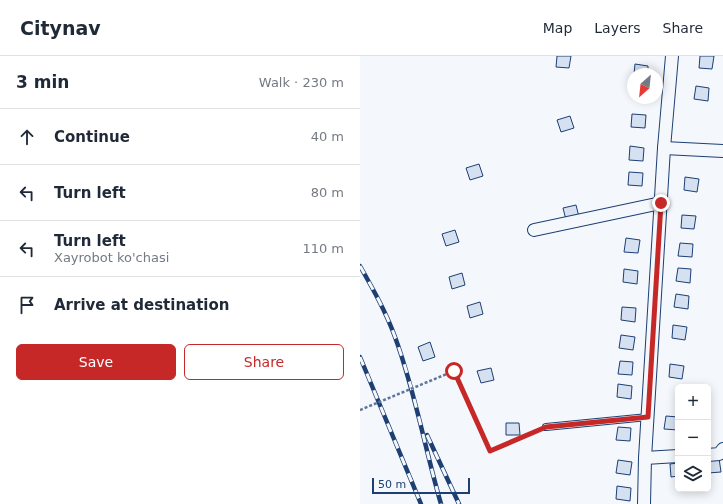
<!DOCTYPE html>
<html lang="en">
<head>
<meta charset="utf-8">
<style>
  :root { --surface:#fff; --page:#f2f2f3; --text:#1f2937; --muted:#747a83; --line:#e0e1e3; --accent:#c62828 }
  body { margin:0; font-family:"DejaVu Sans",sans-serif; background:var(--page); color:var(--text) }
  .controls { position:absolute; right:12px; bottom:12px; display:grid; overflow:hidden; border-radius:6px; box-shadow:0 2px 10px #0003 }
  .controls button { width:36px; height:36px; display:grid; place-items:center; padding:0; border:0; border-bottom:1px solid var(--line); background:var(--surface); color:var(--text); font:20px sans-serif }
  .compass { position:absolute; left:267px; top:12px; width:36px; height:36px; border-radius:50%; background:var(--surface); box-shadow:0 2px 10px #0003; rotate:207deg }
  .scale { position:absolute; left:12px; bottom:10px; width:98px; box-sizing:border-box; padding-left:4px; border:2px solid #1d3f73; border-top:0; font-size:11px; line-height:14px; white-space:nowrap; color:#1d3f73; -webkit-text-stroke:3px #f4f7fb; paint-order:stroke }
  .stop { position:absolute; width:12px; height:12px; margin:-9px; border:3px solid #c62828; border-radius:50%; background:#fff }
  .stop.end { background:#c62828; border-color:#fff; box-shadow:0 1px 4px #0008 }
  .list { margin:0; padding:0; list-style:none }
  h2 { display:flex; justify-content:space-between; align-items:center; height:52px; margin:0; padding:0 16px; font-size:17px }
  h2 small { font-size:13px; font-weight:400; color:var(--muted) }
  .list li { display:grid; grid-template-columns:26px 1fr auto; gap:12px; align-items:center; box-sizing:border-box; height:56px; padding:0 16px; border-top:1px solid var(--line) }
  .list b { display:block; font-size:15px; white-space:nowrap }
  .list p { margin:0; font-size:13px; white-space:nowrap; color:var(--muted) }
  .list em { font-size:13px; font-style:normal; color:var(--muted) }
  .actions { display:flex; gap:8px; padding:12px 16px }
  .actions a { flex:1; padding:9px 0; border:1px solid var(--accent); border-radius:6px; text-align:center; font-size:14px; color:var(--accent) }
  .actions .main { background:var(--accent); color:#fff }
  .icon { flex:none; width:22px; height:22px; fill:none; stroke:currentColor; stroke-width:2; stroke-linecap:round; stroke-linejoin:round }
  .map { position:relative; flex:none; width:363px; height:448px; overflow:hidden }
  header { display:flex; align-items:center; gap:24px; box-sizing:border-box; height:56px; padding:0 20px; background:var(--surface); border-bottom:1px solid var(--line) }
  header strong { font-size:19px }
  nav { display:flex; gap:22px; margin-inline-start:auto; font-size:14px }
  main { display:flex }
  aside { flex:1; background:var(--surface) }
  .map>svg:first-child { display:block }
  .building { fill:#d5e0f0; stroke:#1d3f73 }
  .lines { fill:none; stroke-linecap:round; stroke-linejoin:round }
  .service-casing { stroke:#1d3f73; stroke-width:8 }
  .minor-casing { stroke:#1d3f73; stroke-width:14 }
  .path { stroke:#5e769c; stroke-width:2.5; stroke-dasharray:3 2; stroke-linecap:butt }
  .service { stroke:#f4f7fb; stroke-width:6 }
  .minor { stroke:#f4f7fb; stroke-width:12 }
  .rail-casing { stroke:#1d3f73; stroke-width:4.5 }
  .rail { stroke:#f4f7fb; stroke-width:3; stroke-dasharray:9; stroke-linecap:butt }
  .path-bridge { stroke:#5e769c; stroke-width:2.5; stroke-dasharray:3 2; stroke-linecap:butt }
  .route { stroke:#c62828; stroke-width:5 }
</style>
</head>
<body>
<header>
<strong>Citynav</strong>
<nav><a>Map</a><a>Layers</a><a>Share</a></nav>
</header>
<main>
<aside>
<h2>3 min<small>Walk · 230 m</small></h2>
<ul class="list">
<li><svg class="icon" aria-label="ahead" viewBox="0 0 24 24"><path d="M12 20V5M6 11l6-6 6 6"/></svg><div><b>Continue</b></div><em>40 m</em></li>
<li><svg class="icon" aria-label="left" viewBox="0 0 24 24"><path d="M17 20v-9H6M10 6l-5 5 5 5"/></svg><div><b>Turn left</b></div><em>80 m</em></li>
<li><svg class="icon" aria-label="left" viewBox="0 0 24 24"><path d="M17 20v-9H6M10 6l-5 5 5 5"/></svg><div><b>Turn left</b><p>Xayrobot ko'chasi</p></div><em>110 m</em></li>
<li><svg class="icon" aria-label="arrive" viewBox="0 0 24 24"><path d="M6 21V4h12l-3 4 3 4H6"/></svg><div><b>Arrive at destination</b></div></li>
</ul>
<div class="actions"><a class="main">Save</a><a>Share</a></div>
</aside>
<div class="map">
<svg width="363" height="448" viewBox="0 0 363 448">
  <rect width="100%" height="100%" fill="#f4f7fb"/>
  <!-- building -->
  <g class="building">
    <path d="M197,0H211L209,12L196,11Z"/>
    <path d="M340,0H354L352,13L339,12Z"/>
    <path d="M275,8L288,10V18H274Z"/>
    <path d="M336,30L349,32L348,45L334,43Z"/>
    <path d="M272,58L286,59L285,72L271,71Z"/>
    <path d="M210,60L214,72L201,76L197,64Z"/>
    <path d="M270,90L284,92L283,105L269,104Z"/>
    <path d="M119,108L123,120L110,124L106,112Z"/>
    <path d="M269,116L283,117L282,130L268,129Z"/>
    <path d="M325,121L339,123L337,136L324,134Z"/>
    <path d="M216,149L219,161L206,164L203,152Z"/>
    <path d="M322,159L336,160L334,173L321,172Z"/>
    <path d="M95,174L99,186L86,190L82,178Z"/>
    <path d="M266,182L280,184L278,197L264,196Z"/>
    <path d="M320,187L333,188L332,201L318,200Z"/>
    <path d="M318,212L331,213L330,227L316,225Z"/>
    <path d="M264,213L278,215L277,228L263,226Z"/>
    <path d="M102,217L105,229L92,233L89,221Z"/>
    <path d="M316,238L329,240L328,253L314,251Z"/>
    <path d="M120,246L123,258L110,262L107,250Z"/>
    <path d="M262,251L276,252L275,266L261,264Z"/>
    <path d="M313,269L327,271L325,284L312,282Z"/>
    <path d="M261,279L275,281L273,294L259,292Z"/>
    <path d="M70,286L75,301L63,305L58,291Z"/>
    <path d="M260,305L273,306L272,319L258,318Z"/>
    <path d="M310,308L324,310L322,323L309,321Z"/>
    <path d="M131,312L134,324L121,327L117,315Z"/>
    <path d="M258,328L272,330L271,343L257,341Z"/>
    <path d="M306,360L318,361V374L304,373Z"/>
    <path d="M146,367H159L160,379H146Z"/>
    <path d="M258,371L271,372L270,385L256,384Z"/>
    <path d="M359,402L361,416L348,417V403Z"/>
    <path d="M258,404L272,406L270,419L256,417Z"/>
    <path d="M318,407V420L311,421L310,408Z"/>
    <path d="M257,430L271,432L270,445L256,443Z"/>
  </g>
  <g class="lines">
    <defs>
      <path id="service" d="M186,371L288,361"/>
      <g id="minor">
        <path d="M304,92L363,95"/>
        <path d="M174,174L301,147"/>
        <path d="M348,399L359,398L363,393"/>
        <path d="M285,402L318,400"/>
        <path d="M284,448L285,402L304,92L312,0"/>
      </g>
    </defs>
    <!-- service casing -->
    <use href="#service" class="service-casing"/>
    <!-- minor casing -->
    <use href="#minor" class="minor-casing"/>
    <!-- path -->
    <path class="path" d="M94,315L130,395L178,374"/>
    <!-- service -->
    <use href="#service" class="service"/>
    <!-- minor -->
    <use href="#minor" class="minor"/>
    <defs>
      <g id="rail">
        <path d="M0,210C13,233 26,256 35,281C55,335 65,393 81,448"/>
        <path d="M0,301L61,448"/>
        <path d="M67,379L99,448"/>
      </g>
    </defs>
    <!-- rail casing -->
    <use href="#rail" class="rail-casing"/>
    <!-- rail -->
    <use href="#rail" class="rail"/>
    <!-- path-bridge -->
    <path class="path-bridge" d="M0,354L94,315"/>
  </g>
  <g class="lines">
    <!-- route -->
    <path class="route" d="M94,315L130,395L186,371L288,361L301,147"/>
  </g>
</svg>
<div class="controls">
<button>+</button>
<button>−</button>
<button><svg class="icon" aria-label="layers" viewBox="0 0 24 24"><path d="M12 4l9 5-9 5-9-5zM3 14l9 5 9-5"/></svg></button>
</div>
<svg class="compass" viewBox="-18 -18 36 36"><path d="M0-13l5 13h-10z" fill="#e53935"/><path d="M0 13l5-13h-10z" fill="#747a83"/></svg>
<div class="scale">50 m</div>
<div class="stop" style="left:94px;top:315px"></div>
<div class="stop end" style="left:301px;top:147px"></div>
</div>
</main>
</body>
</html>
